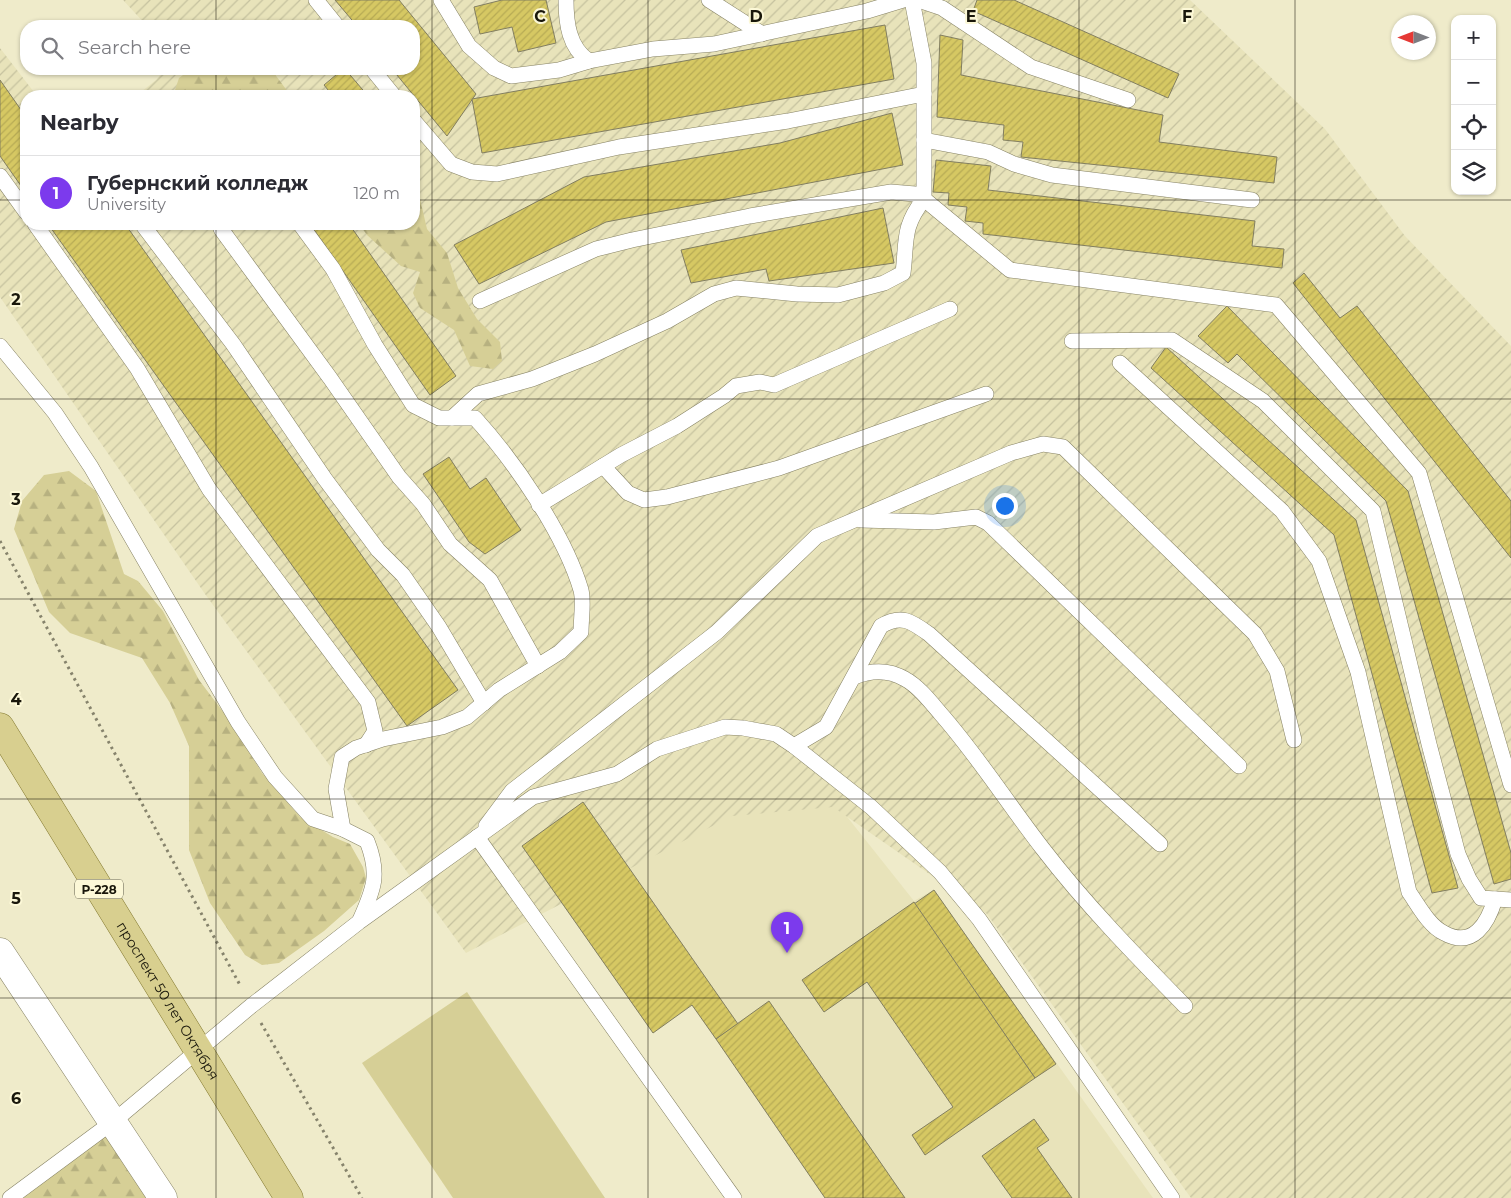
<!DOCTYPE html>
<html lang="en">
<head>
<meta charset="utf-8">
<style>
  :root { --surface:#fff; --page:#f2f2f3; --text:#2b2b33; --muted:#7c7c81; --line:#e1e1e2; --accent:#7c3aed }
  body { margin:0; font-family:Montserrat,sans-serif; background:var(--page); color:var(--text) }
  .controls { position:absolute; right:15px; top:15px; display:grid; overflow:hidden; border-radius:10px; box-shadow:0 1px 4px #0004 }
  .controls button { width:45px; height:45px; display:grid; place-items:center; padding:0; border:0; border-bottom:1px solid var(--line); background:var(--surface); color:var(--text); font:25px sans-serif }
  .compass { position:absolute; left:1391px; top:15px; width:45px; height:45px; border-radius:50%; background:var(--surface); box-shadow:0 1px 4px #0004; rotate:270deg }
  .you { position:absolute; left:1004px; top:505px; width:18px; height:18px; margin:-12px; border:4px solid #fff; border-radius:50%; background:#1a73e8; box-shadow:0 0 0 8px #1a73e833 }
  .badge { display:grid; place-items:center; width:32px; height:32px; border-radius:50%; background:var(--accent); color:#fff; font-size:16px; font-weight:700 }
  .pin { position:absolute; translate:-50% -41px; filter:drop-shadow(0 1px 2px #0008) }
  .pin::after { content:''; position:absolute; top:26px; width:18px; height:15px; background:inherit; clip-path:polygon(0 0,100% 0,50% 100%) }
  .list { margin:0; padding:0; list-style:none }
  h2 { display:flex; justify-content:space-between; align-items:center; height:65px; margin:0; padding:0 20px; font-size:21px }
  h2 small { font-size:16px; font-weight:400; color:var(--muted) }
  .list li { display:grid; grid-template-columns:32px 1fr auto; gap:15px; align-items:center; box-sizing:border-box; height:75px; padding:0 20px; border-top:1px solid var(--line) }
  .list b { display:block; font-size:19px; white-space:nowrap }
  .list p { margin:0; font-size:16px; white-space:nowrap; color:var(--muted) }
  .list em { font-size:16px; font-style:normal; color:var(--muted) }
  .icon { flex:none; width:28px; height:28px; fill:none; stroke:currentColor; stroke-width:2; stroke-linecap:round; stroke-linejoin:round }
  .map { position:relative; flex:none; width:1511px; height:1198px; overflow:hidden }
  .search { position:absolute; background:var(--surface); box-shadow:0 1px 4px #0004; left:20px; top:20px; width:400px; height:55px; display:flex; align-items:center; gap:12px; box-sizing:border-box; padding:0 18px; border-radius:20px; color:var(--muted); font-size:19px }
  .panel { position:absolute; background:var(--surface); box-shadow:0 1px 4px #0004; left:20px; top:90px; width:400px; height:140px; border-radius:20px }
  .map>svg:first-child { display:block }
  .built { fill:#e8e3ba }
  .industrial { fill:url(#industrial-furrows) }
  .forest { fill:url(#forest-firs) }
  .pitch { fill:#d6cf96 }
  .building { fill:url(#building-hatch); stroke:#827e60 }
  .lines { fill:none; stroke-linecap:round; stroke-linejoin:round }
  .lane-casing { stroke:#868264; stroke-width:16 }
  .street-casing { stroke:#868264; stroke-width:29 }
  .primary-casing { stroke:#847a31; stroke-width:29 }
  .path { stroke:#86836c; stroke-width:3; stroke-dasharray:2.5 4; stroke-linecap:butt }
  .lane { stroke:#fff; stroke-width:15 }
  .street { stroke:#fff; stroke-width:28 }
  .primary { stroke:#d8cf8f; stroke-width:28 }
  .grid { fill:none; stroke:#19170b; stroke-width:1; stroke-opacity:0.55 }
  .labels { text-anchor:middle; dominant-baseline:central; stroke-width:4; stroke-linejoin:round; paint-order:stroke }
  .shield { fill:#fcf8d7; stroke:#5d5a48; stroke-width:1 }
  .shield-label { font-size:12px; font-weight:bold; fill:#19170b }
  .street-label { font-size:14px; fill:#19170b; stroke:#fcf8d7 }
  .grid-label { font-size:16px; text-anchor:middle; font-weight:bold; fill:#19170b; stroke:#fcf8d7; stroke-width:4; stroke-linejoin:round; paint-order:stroke }
</style>
</head>
<body>
<div class="map">
<svg width="1511" height="1198" viewBox="0 0 1511 1198">
  <defs>
    <pattern id="industrial-furrows" width="10" height="10" patternUnits="userSpaceOnUse" patternTransform="scale(1.25)"><rect width="10" height="10" fill="#e8e3ba"/><path d="M-1 1l2-2M0 10L10 0M9 11l2-2" fill="none" stroke="#c6c29f"/></pattern>
    <pattern id="forest-firs" width="22" height="20" patternUnits="userSpaceOnUse" patternTransform="scale(1.25)"><rect width="22" height="20" fill="#d6cf96"/><path d="M5 1l3.5 6h-7zM16 11l3.5 6h-7z" fill="#b7b180"/></pattern>
    <pattern id="building-hatch" width="6" height="6" patternUnits="userSpaceOnUse" patternTransform="scale(1.25)"><rect width="6" height="6" fill="#d6c863"/><path d="M-1 1l2-2M0 6l6-6M5 7l2-2" fill="none" stroke="#b7ab55"/></pattern>
  </defs>
  <rect width="100%" height="100%" fill="#efebca"/>
  <!-- built -->
  <path class="built" d="M825,789L914,901L933,890L1153,1198H825L692,1005L653,1033L522,846Z"/>
  <!-- industrial -->
  <path class="industrial" d="M123,0H1190L1325,129L1405,236L1511,346V1198H1191L987,914L833,807L732,816L466,953L205,594L0,297V48L37,96H26V224H414V96H136L156,80L165,69H414V26H147Z"/>
  <!-- forest -->
  <g class="forest">
    <path d="M191,69H271L291,96H173L179,78Z"/>
    <path d="M414,177L420,179V199L427,229L447,253L458,288L477,319L500,342L502,361L493,369L470,366L454,330L420,308L413,293L420,272L401,266L367,235L359,224H414Z"/>
    <path d="M69,471L96,491L124,574L138,581L163,611L199,680L230,721L262,773L300,817L333,837L350,844L363,867L366,878L359,900L324,931L279,963L262,965L245,955L210,903L189,850V746L170,703L142,658L70,633L49,612L14,529L22,501L44,475Z"/>
    <path d="M107,1134L147,1198H19Z"/>
  </g>
  <!-- pitch -->
  <path class="pitch" d="M467,992L605,1198H453L362,1063Z"/>
  <!-- building -->
  <g class="building">
    <path d="M335,0H399L476,94L447,136L392,69H414V26H357Z"/>
    <path d="M502,0H546L556,43L518,52L512,27L480,34L474,7Z"/>
    <path d="M977,0H1014L1179,74L1168,98L973,11Z"/>
    <path d="M885,25L894,79L482,153L472,99Z"/>
    <path d="M940,35L963,40L961,75L1163,115L1159,142L1277,157L1274,183L1021,157L1023,142L1003,140L1004,125L937,117Z"/>
    <path d="M343,69H345L368,96H333L324,85Z"/>
    <path d="M0,80L26,117V193L0,156Z"/>
    <path d="M892,113L903,165L606,222L479,284L454,245L584,177L780,143Z"/>
    <path d="M936,160L991,166L988,190L1255,221L1252,246L1284,249L1282,268L983,234V223L965,221L967,207L948,205L949,193L933,192Z"/>
    <path d="M883,208L894,263L769,281L766,269L691,283L681,250Z"/>
    <path d="M48,224H125L458,690L407,726Z"/>
    <path d="M310,224H349L456,376L430,395Z"/>
    <path d="M1304,273L1340,318L1357,306L1511,501V558L1293,283Z"/>
    <path d="M1227,306L1408,491L1511,853V879L1494,884L1386,501L1237,354L1228,363L1198,336Z"/>
    <path d="M1166,347L1356,520L1458,888L1432,893L1334,535L1151,368Z"/>
    <path d="M449,457L470,489L486,478L521,530L485,554L469,542L423,474Z"/>
    <path d="M583,802L738,1024L716,1039L692,1005L653,1033L522,846Z"/>
    <path d="M934,890L1056,1064L1035,1078L914,904Z"/>
    <path d="M914,902L1035,1078L925,1155L912,1135L953,1107L867,982L824,1012L802,980Z"/>
    <path d="M769,1001L905,1198H825L716,1039Z"/>
    <path d="M1034,1119L1049,1140L1037,1148L1072,1198H1012L982,1156Z"/>
  </g>
  <g class="lines">
    <defs>
      <g id="lane">
        <path d="M316,0L337,26"/>
        <path d="M441,0L469,46L494,68L511,76L559,70L589,61L653,49L714,44L867,11L903,0"/>
        <path d="M566,0C566,23 569,48 589,61"/>
        <path d="M709,0L762,34"/>
        <path d="M912,0L924,63V199L1010,270L1276,305L1419,473L1511,785"/>
        <path d="M918,0L942,8L1031,67L1128,100"/>
        <path d="M372,69L394,96"/>
        <path d="M414,121L451,164L472,172L497,174L619,147L788,121L924,94"/>
        <path d="M924,140L988,152L1014,164L1052,175L1252,200"/>
        <path d="M0,176L26,212"/>
        <path d="M35,224L137,368L209,489L368,702L375,731L366,745"/>
        <path d="M142,224L233,344L325,479L378,550L403,575L439,627L484,703"/>
        <path d="M300,224L333,269L375,345L413,405L439,418H475C514,461 564,533 581,590C584,602 581,619 581,632L560,652L499,690L467,717L442,727L383,739L356,748L342,757L336,789L343,829"/>
        <path d="M221,229L330,378L399,477L423,504L450,544L490,580L538,666"/>
        <path d="M1072,341L1172,340L1263,401L1373,511L1429,744L1458,854L1469,879L1481,898L1511,900"/>
        <path d="M0,346L55,413L91,467L238,722L275,777L313,819L343,829L367,841C380,874 374,889 360,920"/>
        <path d="M1120,363L1282,511L1319,561L1358,672L1409,892C1418,905 1429,926 1444,933C1473,949 1488,923 1495,899"/>
        <path d="M452,418L478,394L532,379L595,354L667,321L714,294L736,288L797,294L838,295L884,283L903,273C907,241 902,227 924,199L915,194L891,192L750,216L632,240L596,249L480,301"/>
        <path d="M603,466L628,493L644,500L667,497L779,468L986,394"/>
        <path d="M539,505L621,455L677,426L724,396L736,386L760,382L774,385L950,309"/>
        <path d="M861,520L934,522L976,517L988,523L1239,766"/>
        <path d="M854,677C871,670 888,669 905,679C918,686 930,701 940,713C978,756 1008,804 1043,849C1086,905 1136,956 1185,1006"/>
        <path d="M794,746L826,727L881,626C901,614 911,621 929,634L1160,844"/>
        <path d="M486,826L512,791L717,632L817,536L1011,453L1043,444L1063,447L1255,634L1277,671L1294,740"/>
        <path d="M477,837L734,1198"/>
        <path d="M10,1198L114,1121L251,1006L359,922L533,797L617,774L657,749L725,727L743,728L776,734L794,746L871,807L940,872L979,919L1172,1198"/>
      </g>
      <path id="street" d="M0,952L163,1198"/>
      <g id="primary">
        <path id="s1" d="M0,727L289,1198"/>
      </g>
    </defs>
    <!-- lane casing -->
    <use href="#lane" class="lane-casing"/>
    <!-- street casing -->
    <use href="#street" class="street-casing"/>
    <!-- primary casing -->
    <use href="#primary" class="primary-casing"/>
    <!-- path -->
    <g class="path">
      <path d="M0,541L241,987"/>
      <path d="M261,1023L362,1198"/>
    </g>
    <!-- lane -->
    <use href="#lane" class="lane"/>
    <!-- street -->
    <use href="#street" class="street"/>
    <!-- primary -->
    <use href="#primary" class="primary"/>
  </g>
  <!-- grid -->
  <path class="grid" d="M216,0V26M432,0V1198M648,0V1198M863,0V1198M1079,0V1198M1295,0V1198M216,69V96M0,200H26M414,200H1511M216,224V1198M0,399H1511M0,599H1511M0,799H1511M0,998H1511"/>
  <g class="labels">
    <!-- shield labels -->
    <rect class="shield" x="75" y="879.5" width="48" height="19" rx="4"/>
    <g class="shield-label">
      <text x="99" y="889">Р-228</text>
    </g>
    <!-- street labels -->
    <g class="street-label">
      <text stroke="none"><textPath href="#s1" startOffset="321">проспект 50 лет Октября</textPath></text>
    </g>
  </g>
  <g class="grid-label">
    <text x="540" y="22">C</text>
    <text x="756" y="22">D</text>
    <text x="971" y="22">E</text>
    <text x="1187" y="22">F</text>
    <text x="16" y="305">2</text>
    <text x="16" y="505">3</text>
    <text x="16" y="705">4</text>
    <text x="16" y="904">5</text>
    <text x="16" y="1104">6</text>
  </g>
</svg>
<div class="controls">
<button>+</button>
<button>−</button>
<button><svg class="icon" aria-label="locate" viewBox="0 0 24 24"><circle cx="12" cy="12" r="6"/><path d="M12 2v4M12 18v4M2 12h4M18 12h4"/></svg></button>
<button><svg class="icon" aria-label="layers" viewBox="0 0 24 24"><path d="M12 4l9 5-9 5-9-5zM3 14l9 5 9-5"/></svg></button>
</div>
<svg class="compass" viewBox="-18 -18 36 36"><path d="M0-13l5 13h-10z" fill="#e53935"/><path d="M0 13l5-13h-10z" fill="#7c7c81"/></svg>
<div class="you"></div>
<div class="pin badge" style="left:787px;top:953px">1</div>
<div class="search"><svg class="icon" aria-label="search" viewBox="0 0 24 24"><circle cx="10" cy="10" r="6"/><path d="M15 15l6 6"/></svg>Search here</div>
<section class="panel">
<h2>Nearby<small></small></h2>
<ul class="list">
<li><span class="badge">1</span><div><b>Губернский колледж</b><p>University</p></div><em>120 m</em></li>
</ul>
</section>
</div>
</body>
</html>
